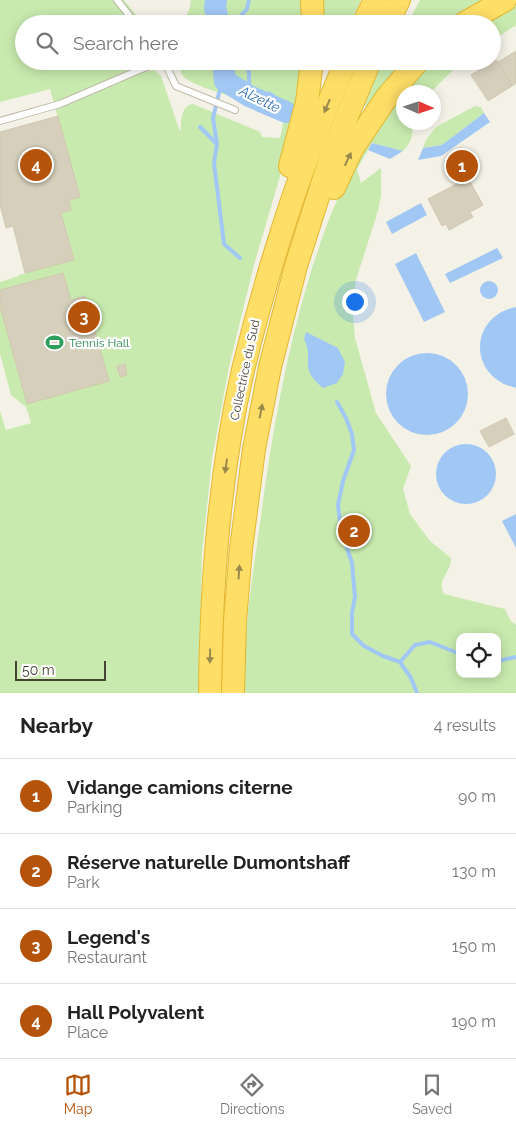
<!DOCTYPE html>
<html lang="en">
<head>
<meta charset="utf-8">
<style>
  :root { --surface:#fff; --page:#f6f6f6; --text:#222; --muted:#767676; --line:#e0e0e0; --accent:#b45309 }
  body { margin:0; font-family:Raleway,sans-serif; background:var(--page); color:var(--text) }
  .controls { position:absolute; right:15px; bottom:15px; display:grid; overflow:hidden; border-radius:10px; box-shadow:0 2px 12px #0003 }
  .controls button { width:45px; height:45px; display:grid; place-items:center; padding:0; border:0; border-bottom:1px solid var(--line); background:var(--surface); color:var(--text); font:25px sans-serif }
  .compass { position:absolute; left:396px; top:85px; width:45px; height:45px; border-radius:50%; background:var(--surface); box-shadow:0 2px 12px #0003; rotate:93deg }
  .scale { position:absolute; left:15px; bottom:12px; width:91px; box-sizing:border-box; padding-left:5px; border:2px solid #484335; border-top:0; font-size:14px; line-height:18px; white-space:nowrap; color:#484335; -webkit-text-stroke:4px #fff; paint-order:stroke }
  .you { position:absolute; left:354px; top:301px; width:18px; height:18px; margin:-12px; border:4px solid #fff; border-radius:50%; background:#1a73e8; box-shadow:0 0 0 8px #1a73e833 }
  .badge { display:grid; place-items:center; width:32px; height:32px; border-radius:50%; background:var(--accent); color:#fff; font-size:16px; font-weight:700 }
  .pin { position:absolute; translate:-50% -50%; border:2px solid #fff; box-shadow:0 1px 5px #0006 }
  .list { margin:0; padding:0; list-style:none }
  h2 { display:flex; justify-content:space-between; align-items:center; height:65px; margin:0; padding:0 20px; font-size:21px }
  h2 small { font-size:16px; font-weight:400; color:var(--muted) }
  .list li { display:grid; grid-template-columns:32px 1fr auto; gap:15px; align-items:center; box-sizing:border-box; height:75px; padding:0 20px; border-top:1px solid var(--line) }
  .list b { display:block; font-size:19px; white-space:nowrap }
  .list p { margin:0; font-size:16px; white-space:nowrap; color:var(--muted) }
  .list em { font-size:16px; font-style:normal; color:var(--muted) }
  .icon { flex:none; width:28px; height:28px; fill:none; stroke:currentColor; stroke-width:2; stroke-linecap:round; stroke-linejoin:round }
  .map { position:relative; flex:none; width:516px; height:693px; overflow:hidden }
  .search { position:absolute; background:var(--surface); box-shadow:0 2px 12px #0003; left:15px; right:15px; top:15px; height:55px; display:flex; align-items:center; gap:12px; box-sizing:border-box; padding:0 18px; border-radius:28px; color:var(--muted); font-size:19px }
  .sheet { height:365px; background:var(--surface) }
  nav { display:flex; justify-content:space-around; align-items:center; box-sizing:border-box; height:70px; border-top:1px solid var(--line); background:var(--surface); font-size:14px; color:var(--muted) }
  nav a { display:grid; justify-items:center; gap:2px }
  nav .on { color:var(--accent) }
  .map>svg:first-child { display:block }
  .green { fill:#c8eaae; fill-rule:evenodd }
  .water { fill:#a1c8f4 }
  .lines { fill:none; stroke-linecap:round; stroke-linejoin:round }
  .stream { stroke:#a1c8f4; stroke-width:4 }
  .river { stroke:#a1c8f4; stroke-width:22 }
  .building { fill:#d6cfbc; stroke:#d1c8af }
  .lane-casing { stroke:#c0bba9; stroke-width:8 }
  .highway-casing { stroke:#e4b731; stroke-width:24 }
  .lane { stroke:#fff; stroke-width:6 }
  .highway { stroke:#ffde67; stroke-width:22 }
  .oneway { fill:#9a894c }
  .labels { text-anchor:middle; dominant-baseline:central; stroke-width:4.5; stroke-linejoin:round; paint-order:stroke }
  .leisure-label { font-size:12px; fill:#27864d; stroke:#fff; text-anchor:start }
  .street-label { font-size:12px; fill:#484335; stroke:#fff }
  .water-label { font-size:14px; font-style:italic; fill:#296bb9; stroke:#fff }
</style>
</head>
<body>
<div class="map">
<svg width="516" height="693" viewBox="0 0 516 693">
  <rect width="100%" height="100%" fill="#f4f2e7"/>
  <!-- green -->
  <g class="green">
    <path d="M0,0H124L143,24H24V61H136L140,73L154,70L161,76L180,132C182,122 180,106 193,104L260,132L262,137L280,138L287,104L271,92L257,91L234,79L223,65L225,81L239,95L238,99C227,95 188,84 183,76C179,71 180,66 183,61H305L287,152L254,265L229,367L212,459L202,553L199,693H0V411L6,430L31,423L26,407L11,395L0,354V282L19,276V275L73,260L61,213L71,210L69,200L80,197L50,89L0,102Z"/>
    <path d="M191,0H305L307,24H183L190,7Z"/>
    <path d="M319,0H361L350,24H320Z"/>
    <path d="M420,0H490L451,24H407Z"/>
    <path d="M516,0V25L492,41V24H476Z"/>
    <path d="M383,61H409L366,109L365,104Z"/>
    <path d="M430,61H464L455,68L431,92H404V122L412,123C413,135 412,142 403,151L372,143L357,169L361,183L381,168V196L378,211L356,280L352,306L355,338L376,413L411,466L403,489L410,514L430,541L451,558C452,572 436,579 444,594L505,609L510,620L516,625V693H243C244,673 245,653 246,633C250,586 258,540 264,494C284,356 322,158 430,61ZM460,637H497V674H460Z"/>
    <path d="M475,106L481,107L484,113L442,145L423,148L426,140L436,127Z"/>
  </g>
  <!-- water -->
  <g class="water">
    <path d="M223,64L234,79L257,91L271,92L287,104L284,118L238,99L239,95L225,81Z"/>
    <path d="M484,113L490,122L441,156L418,160L423,148L442,145Z"/>
    <path d="M372,143L403,151L390,159L368,150Z"/>
    <path d="M421,203L427,215L392,234L386,222Z"/>
    <path d="M497,248L503,258L450,283L445,274Z"/>
    <path d="M416,253L445,312L424,322L395,264Z"/>
    <circle cx="489" cy="290" r="9"/>
    <path d="M516,307V388C468,377 468,317 516,307Z"/>
    <path d="M306,332L338,348L345,362L343,374L337,383L323,388C297,366 315,361 304,339Z"/>
    <circle cx="427" cy="394" r="41"/>
    <circle cx="466" cy="474" r="30"/>
    <path d="M516,514V548L502,521Z"/>
  </g>
  <g class="lines">
    <!-- stream -->
    <g class="stream">
      <path d="M233,24L247,9L249,0"/>
      <path d="M245,61L249,73V91"/>
      <path d="M225,81L219,93L213,118L217,144L214,163L224,244L240,258"/>
      <path d="M200,127L216,143"/>
      <path d="M337,402L346,418L352,434L354,450L343,481L338,505L341,530L352,563L355,597L352,613V634L364,646L383,656L400,662L411,678L417,693"/>
      <path d="M497,661L516,657"/>
      <path d="M400,662L415,645L430,642L460,654"/>
    </g>
    <!-- river -->
    <g class="river">
      <path d="M216,0L215,8L219,24"/>
      <path d="M223,61L225,81L249,96L286,112"/>
    </g>
  </g>
  <!-- building -->
  <g class="building">
    <path d="M516,51V83L512,86L498,62Z"/>
    <path d="M496,60L512,86L488,101L471,75Z"/>
    <path d="M58,116L80,197L69,200L71,210L61,213L74,260L25,273L13,226L6,228L0,205V132Z"/>
    <path d="M468,178L483,205L470,212L473,217L449,230L446,224L442,226L428,199Z"/>
    <path d="M63,273L71,300L85,296L109,381L27,404L0,306V290Z"/>
    <path d="M125,364L127,375L120,377L117,366Z"/>
    <path d="M506,418L514,434L489,447L480,431Z"/>
  </g>
  <g class="lines">
    <defs>
      <g id="lane">
        <path d="M117,0L136,24"/>
        <path d="M164,61L176,86L235,110"/>
        <path d="M0,121L60,104L139,70L164,61"/>
      </g>
      <g id="highway">
        <path d="M312,0L313,24"/>
        <path d="M363,24L375,0"/>
        <path d="M387,24L399,0"/>
        <path d="M463,24L505,0"/>
        <path d="M290,166L307,102L312,61"/>
        <path d="M334,188L352,149L387,97L418,61"/>
        <path d="M210,693C211,586 219,475 243,370C262,292 285,216 313,142C323,115 335,88 346,61"/>
        <path d="M233,693L235,621L241,549L254,449L270,367L296,266L333,150L370,61"/>
      </g>
    </defs>
    <!-- lane casing -->
    <use href="#lane" class="lane-casing"/>
    <!-- highway casing -->
    <use href="#highway" class="highway-casing"/>
    <!-- lane -->
    <use href="#lane" class="lane"/>
    <!-- highway -->
    <use href="#highway" class="highway"/>
  </g>
  <!-- one-way arrows -->
  <defs><path id="oneway-solid" d="M-6-.8H1V-3.2L6.5 0L1 3.2V.8H-6Z" transform="scale(1.25)"/></defs>
  <g class="oneway">
    <use href="#oneway-solid" transform="translate(327 106) rotate(113)"/>
    <use href="#oneway-solid" transform="translate(348 159) rotate(-65)"/>
    <use href="#oneway-solid" transform="translate(261 411) rotate(-79)"/>
    <use href="#oneway-solid" transform="translate(226 466) rotate(98)"/>
    <use href="#oneway-solid" transform="translate(239 572) rotate(-86)"/>
    <use href="#oneway-solid" transform="translate(210 656) rotate(91)"/>
  </g>
  <!-- icons -->
  <defs>
    <symbol id="stadium-bare" viewBox="-9 -9 18 18"><path d="M0-5a6.5 5 0 1 0 0 10a6.5 5 0 1 0 0-10ZM-3.5-1.8h7v3.6h-7Z" fill="#2e9e5b" stroke="#fff" stroke-width="2.5" paint-order="stroke"/></symbol>
  </defs>
  <g fill-rule="evenodd">
    <use href="#stadium-bare" x="42" y="330" width="25" height="25"/>
  </g>
  <g class="labels">
    <!-- leisure labels -->
    <g class="leisure-label">
      <text x="69" y="343">Tennis Hall</text>
    </g>
    <!-- street labels -->
    <g class="street-label">
      <text transform="translate(245 370) rotate(-78)">Collectrice du Sud</text>
    </g>
    <!-- water labels -->
    <g class="water-label">
      <text transform="translate(260 99) rotate(26)">Alzette</text>
    </g>
  </g>
</svg>
<div class="controls">
<button><svg class="icon" aria-label="locate" viewBox="0 0 24 24"><circle cx="12" cy="12" r="6"/><path d="M12 2v4M12 18v4M2 12h4M18 12h4"/></svg></button>
</div>
<svg class="compass" viewBox="-18 -18 36 36"><path d="M0-13l5 13h-10z" fill="#e53935"/><path d="M0 13l5-13h-10z" fill="#767676"/></svg>
<div class="scale">50 m</div>
<div class="you"></div>
<div class="pin badge" style="left:462px;top:166px">1</div>
<div class="pin badge" style="left:354px;top:531px">2</div>
<div class="pin badge" style="left:84px;top:317px">3</div>
<div class="pin badge" style="left:36px;top:165px">4</div>
<div class="search"><svg class="icon" aria-label="search" viewBox="0 0 24 24"><circle cx="10" cy="10" r="6"/><path d="M15 15l6 6"/></svg>Search here</div>
</div>
<section class="sheet">
<h2>Nearby<small>4 results</small></h2>
<ul class="list">
<li><span class="badge">1</span><div><b>Vidange camions citerne</b><p>Parking</p></div><em>90 m</em></li>
<li><span class="badge">2</span><div><b>Réserve naturelle Dumontshaff</b><p>Park</p></div><em>130 m</em></li>
<li><span class="badge">3</span><div><b>Legend's</b><p>Restaurant</p></div><em>150 m</em></li>
<li><span class="badge">4</span><div><b>Hall Polyvalent</b><p>Place</p></div><em>190 m</em></li>
</ul>
</section>
<nav>
<a class="on"><svg class="icon" aria-label="map" viewBox="0 0 24 24"><path d="M3 6l6-2 6 2 6-2v14l-6 2-6-2-6 2zM9 4v14M15 6v14"/></svg>Map</a>
<a><svg class="icon" aria-label="directions" viewBox="0 0 24 24"><path d="M12 3l9 9-9 9-9-9zM9 14v-3h6M13 9l2 2-2 2"/></svg>Directions</a>
<a><svg class="icon" aria-label="saved" viewBox="0 0 24 24"><path d="M7 4h10v16l-5-4-5 4z"/></svg>Saved</a>
</nav>
</body>
</html>
